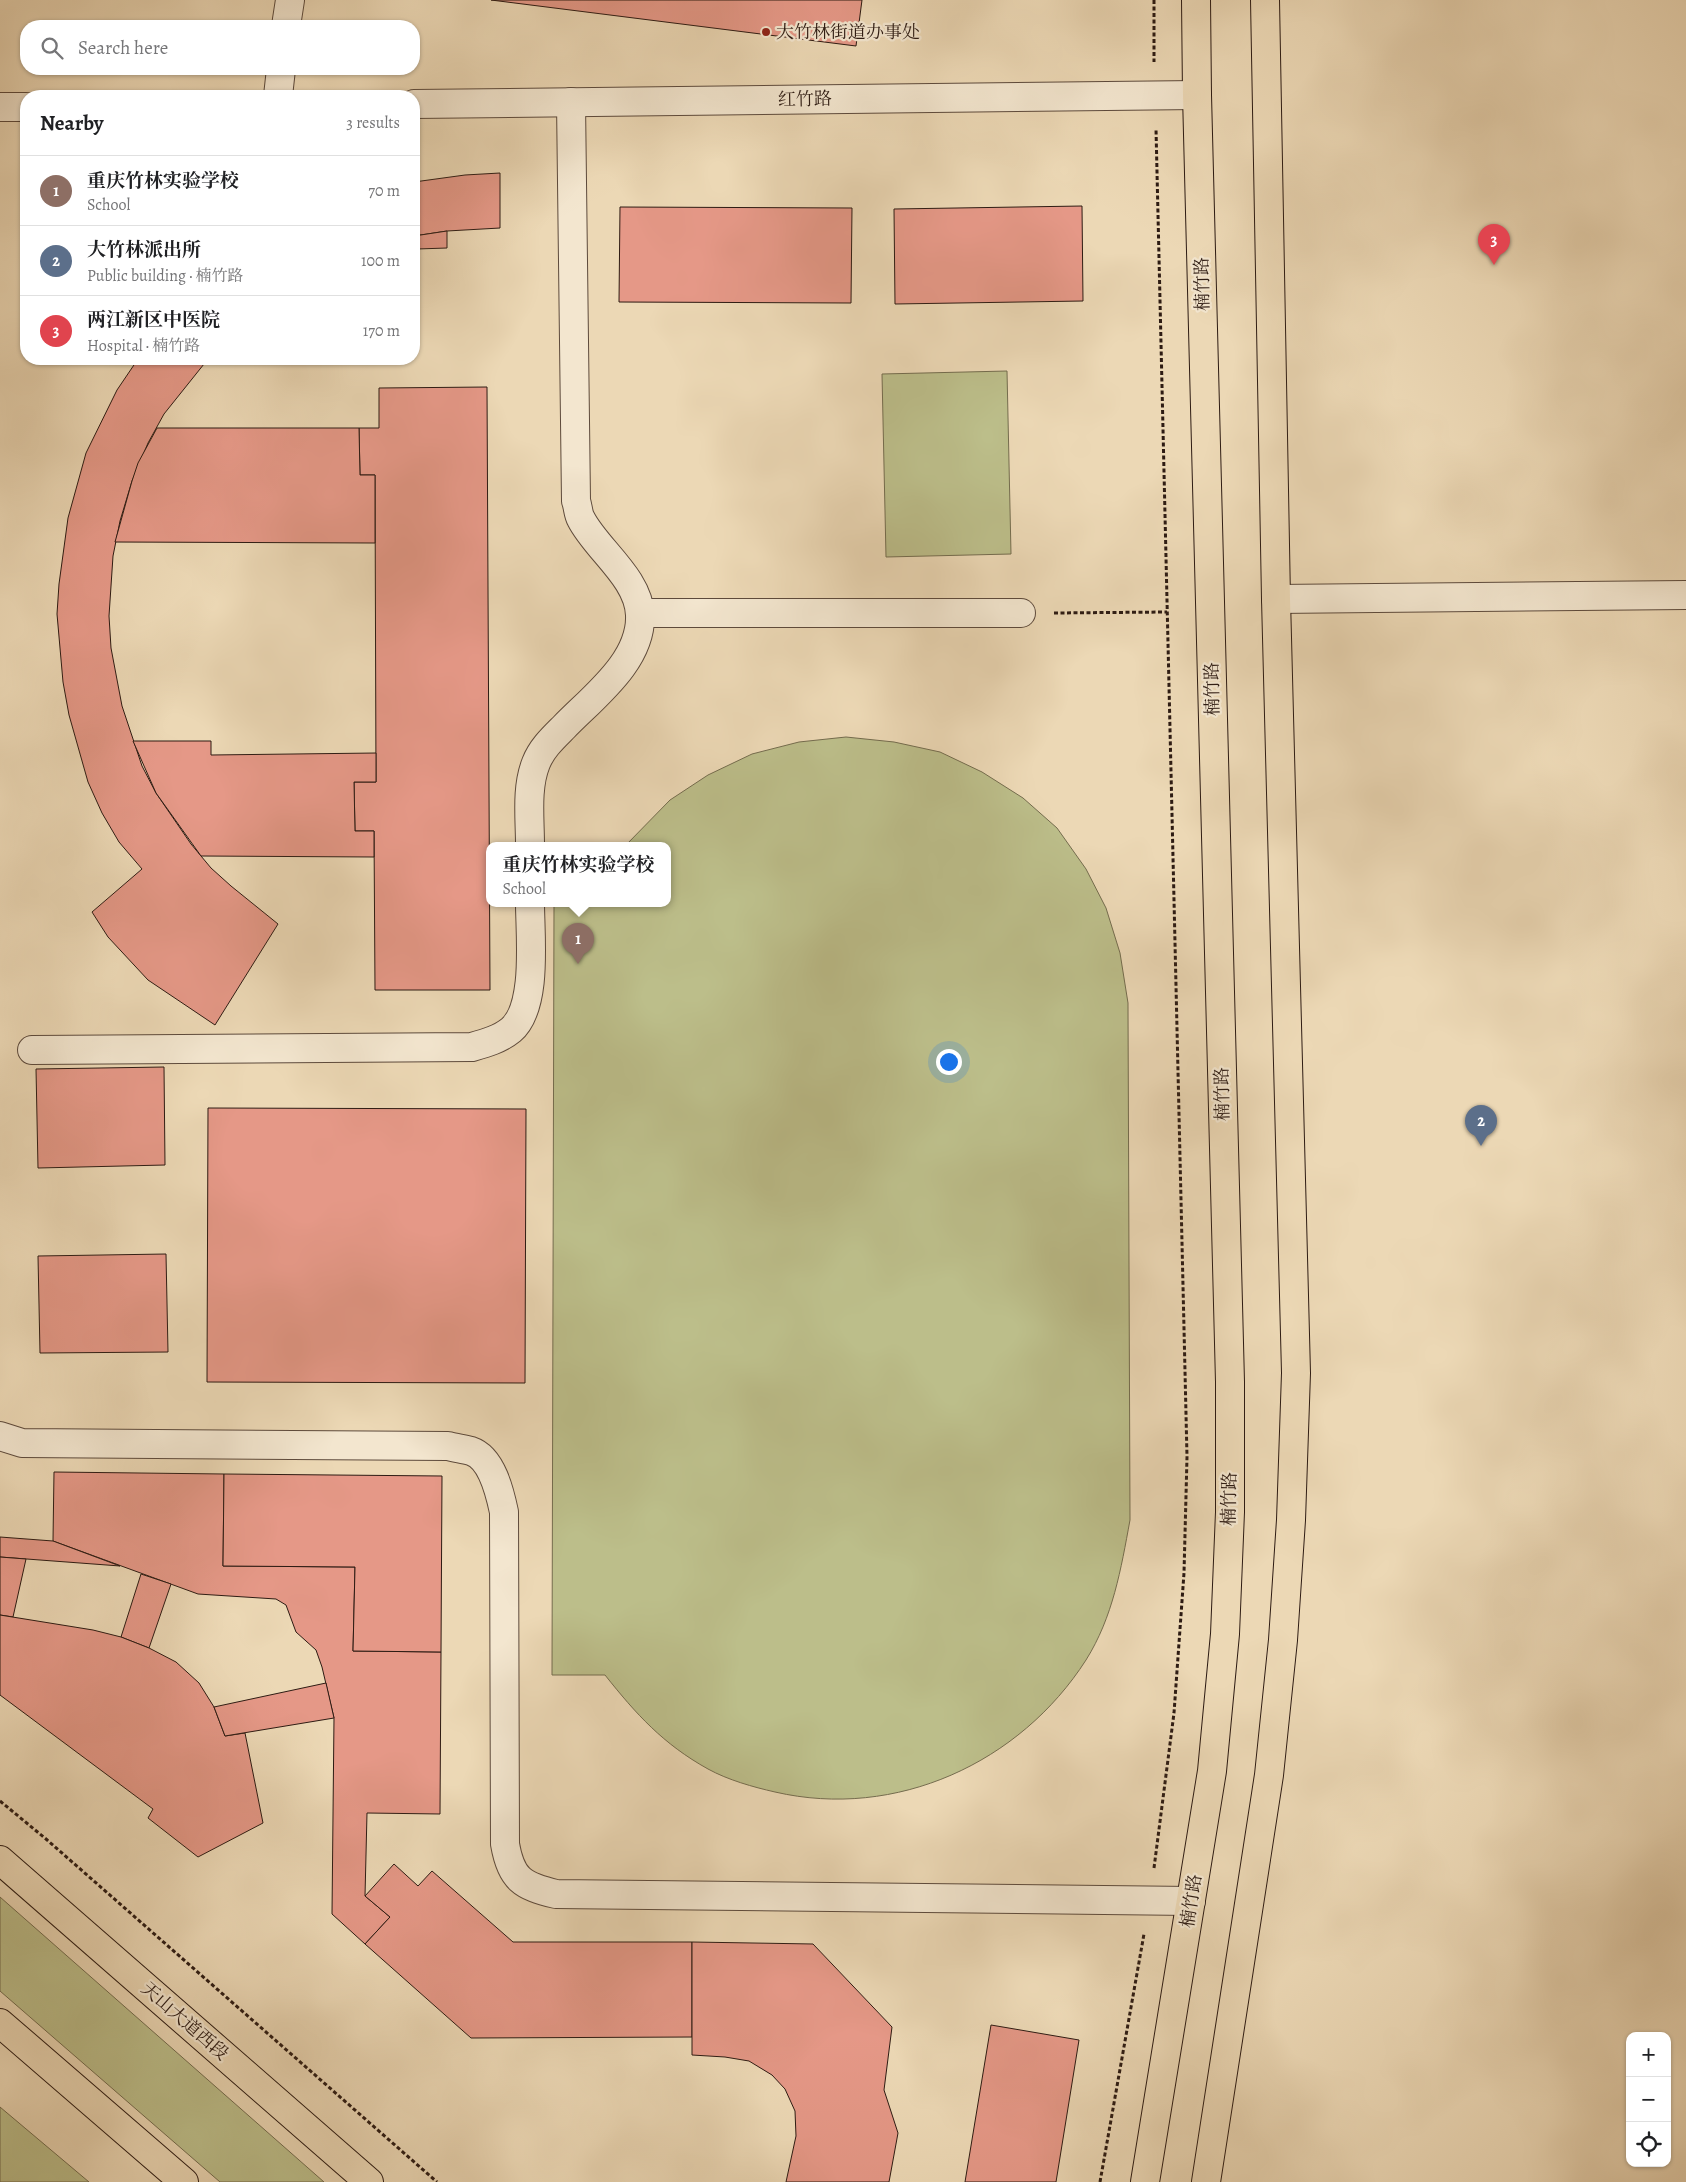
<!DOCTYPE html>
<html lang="en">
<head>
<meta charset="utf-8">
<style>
  :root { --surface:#fff; --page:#f6f6f6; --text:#202124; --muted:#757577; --line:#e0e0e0; --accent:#d93025 }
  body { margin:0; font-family:Alegreya,"Noto Serif SC",serif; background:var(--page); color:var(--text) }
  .controls { position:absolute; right:15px; bottom:15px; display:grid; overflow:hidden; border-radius:10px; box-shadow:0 1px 4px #0004 }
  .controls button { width:45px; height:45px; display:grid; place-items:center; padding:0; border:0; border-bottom:1px solid var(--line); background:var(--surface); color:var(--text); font:25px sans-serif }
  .you { position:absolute; left:948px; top:1061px; width:18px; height:18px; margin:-12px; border:4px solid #fff; border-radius:50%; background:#1a73e8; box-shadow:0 0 0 8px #1a73e833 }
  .badge { display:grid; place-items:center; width:32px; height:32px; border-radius:50%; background:var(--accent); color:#fff; font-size:16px; font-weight:700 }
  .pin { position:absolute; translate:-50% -41px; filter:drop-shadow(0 1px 2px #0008) }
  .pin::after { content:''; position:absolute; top:26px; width:18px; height:15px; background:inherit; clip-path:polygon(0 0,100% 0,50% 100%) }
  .popup { position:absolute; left:486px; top:842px; width:185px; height:65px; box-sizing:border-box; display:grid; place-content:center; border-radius:10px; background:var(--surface); filter:drop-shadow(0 1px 4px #0005); font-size:16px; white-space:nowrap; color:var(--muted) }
  .popup b { font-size:19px; color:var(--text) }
  .popup::after { content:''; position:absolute; left:50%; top:100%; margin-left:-10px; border:10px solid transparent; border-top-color:var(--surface) }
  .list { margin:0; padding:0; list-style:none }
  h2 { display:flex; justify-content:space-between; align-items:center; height:65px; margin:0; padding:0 20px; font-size:21px }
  h2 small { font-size:16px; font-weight:400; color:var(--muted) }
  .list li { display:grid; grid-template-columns:32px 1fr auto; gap:15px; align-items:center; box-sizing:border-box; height:70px; padding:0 20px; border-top:1px solid var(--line) }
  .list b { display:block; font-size:19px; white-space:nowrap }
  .list p { margin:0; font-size:16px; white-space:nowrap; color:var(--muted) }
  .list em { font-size:16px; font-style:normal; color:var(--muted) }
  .icon { flex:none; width:28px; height:28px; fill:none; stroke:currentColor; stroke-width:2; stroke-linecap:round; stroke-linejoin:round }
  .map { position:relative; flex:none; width:1686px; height:2182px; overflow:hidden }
  .search { position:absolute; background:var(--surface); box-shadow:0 1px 4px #0004; left:20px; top:20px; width:400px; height:55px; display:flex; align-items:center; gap:12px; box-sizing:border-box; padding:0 18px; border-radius:20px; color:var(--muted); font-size:19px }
  .panel { position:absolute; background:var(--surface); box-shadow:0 1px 4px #0004; left:20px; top:90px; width:400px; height:275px; border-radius:20px }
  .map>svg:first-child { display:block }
  .green { fill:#bcbe8a; stroke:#746c4e }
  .building { fill:#e59887; stroke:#2d1b13 }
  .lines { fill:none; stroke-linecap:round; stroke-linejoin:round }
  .minor-casing { stroke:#5d4a3c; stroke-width:30 }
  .major-casing { stroke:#2d1b13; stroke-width:30 }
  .path { stroke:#2d1b13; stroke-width:3; stroke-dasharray:4 2.5; stroke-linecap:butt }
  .minor { stroke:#f3e6cf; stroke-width:28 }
  .major { stroke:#ecd8b5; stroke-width:28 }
  .poi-dot { fill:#8f2418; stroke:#f3e6cf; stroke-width:2 }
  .labels { text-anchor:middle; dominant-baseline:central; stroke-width:4.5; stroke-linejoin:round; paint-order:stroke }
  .poi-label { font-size:18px; fill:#2d1b13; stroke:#f3e6cf; text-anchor:start }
  .street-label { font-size:18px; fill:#2d1b13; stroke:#f3e6cf }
</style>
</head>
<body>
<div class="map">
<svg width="1686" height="2182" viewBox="0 0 1686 2182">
  <rect width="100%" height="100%" fill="#ecd8b5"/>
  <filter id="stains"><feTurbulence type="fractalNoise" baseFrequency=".004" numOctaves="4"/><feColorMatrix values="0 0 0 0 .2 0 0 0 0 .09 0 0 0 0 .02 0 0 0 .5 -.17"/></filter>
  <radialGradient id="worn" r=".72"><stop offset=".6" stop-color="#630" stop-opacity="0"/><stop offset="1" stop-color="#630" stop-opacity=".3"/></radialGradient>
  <!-- green -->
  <g class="green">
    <path d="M1007,371L1011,554L886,557L882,374Z"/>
    <path d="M846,737L894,742L940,752L982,772L1023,798L1057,828L1086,869L1106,908L1120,953L1128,1003L1130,1520C1121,1569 1113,1617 1086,1660C1020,1763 896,1820 775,1792C753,1787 728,1780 708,1769C663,1744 636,1714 605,1675H552L554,903H667V845H626L670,800L708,775L752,754L799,742Z"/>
    <path d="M0,1897L324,2182H220L0,1991Z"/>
    <path d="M0,2107L89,2182H0Z"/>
  </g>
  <!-- building -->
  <g class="building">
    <path d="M491,0H862L856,46Z"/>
    <path d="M500,173V228L447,231L414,236V182L465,175Z"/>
    <path d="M1082,206L1083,301L895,304L894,209Z"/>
    <path d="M620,207L852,208L851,303L619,302Z"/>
    <path d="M447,231V248L417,249V283H414V236Z"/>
    <path d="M138,359H208L164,414L148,443L132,481L120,521L113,556L109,616L111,648L122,706L142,766L156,793L191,844L211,868L231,886L278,924L215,1025L148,980L108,937L92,912L142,869L119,842L102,813L88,782L69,715L63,682L57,614L59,584L68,518L86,453L117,390Z"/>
    <path d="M487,387L490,990H375L374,831H355L354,782H376L375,475H360L359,428H379V388Z"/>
    <path d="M157,428H359L360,475H375V543L115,542L132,481L138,463Z"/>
    <path d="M133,741H211V755L376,753V782H354L355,831H374V857L201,856L156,793Z"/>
    <path d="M164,1067L165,1165L38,1168L36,1069Z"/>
    <path d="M208,1108L526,1109L525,1383L207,1382Z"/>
    <path d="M166,1254L168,1352L40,1353L38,1256Z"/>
    <path d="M54,1472L224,1474L223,1566L355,1567L353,1651L441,1652L440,1814L367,1813L365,1896L390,1917L365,1944L332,1914L334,1718L322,1667L316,1650L296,1632L286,1605L276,1599L198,1594L53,1541Z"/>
    <path d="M224,1474L442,1476L441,1652L353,1651L355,1567L223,1566Z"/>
    <path d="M0,1537L53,1541L120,1566L0,1557Z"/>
    <path d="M0,1557L26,1559L13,1617L0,1615Z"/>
    <path d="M141,1574L171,1584L149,1648L121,1637Z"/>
    <path d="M0,1615L93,1630L121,1637L149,1648L176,1662L199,1683L214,1707L225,1736L245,1733L263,1823L198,1857L148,1818L153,1809L0,1695Z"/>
    <path d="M326,1683L334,1718L225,1736L214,1707Z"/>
    <path d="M394,1864L418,1886L432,1871L513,1942H692V2037L471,2038L365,1944L390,1917L365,1896Z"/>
    <path d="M692,1942L813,1944L892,2027L884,2090L898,2133L889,2182H786L796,2136L795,2111L785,2089L772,2075L749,2061L725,2057L692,2055Z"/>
    <path d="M991,2025L1079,2040L1056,2182H965Z"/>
  </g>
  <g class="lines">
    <defs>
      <g id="minor">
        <path d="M286,26L290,0"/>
        <path d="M278,96L281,69"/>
        <path d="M414,104L1197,95"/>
        <path d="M0,107H26"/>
        <path d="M1276,599L1686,595"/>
        <path d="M640,613H1021"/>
        <path d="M530,845C530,818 526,788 536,763C542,748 553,738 564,727C593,697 642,661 640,615C639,578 596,549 581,519C578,514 578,506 576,501L571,102"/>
        <path d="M32,1050L472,1047C486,1043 500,1039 511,1030C538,1007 530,936 530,903"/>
        <path d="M0,1436L22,1443L448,1446C455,1448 464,1449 471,1451C492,1458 500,1493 504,1512L505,1844C511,1879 522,1886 556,1894L1191,1901"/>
      </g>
      <g id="major">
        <path d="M0,1860L369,2182"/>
        <path d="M0,2023L184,2182"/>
        <path d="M1145,2182L1212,1771L1225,1634L1230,1512V1382L1197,95L1196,0"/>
        <path d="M1206,2182L1269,1775L1283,1640L1291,1520L1296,1373L1276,599L1265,0"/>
      </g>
    </defs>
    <!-- minor casing -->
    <use href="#minor" class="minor-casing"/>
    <!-- major casing -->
    <use href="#major" class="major-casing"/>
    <!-- path -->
    <g class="path">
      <path d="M1154,0V62"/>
      <path d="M1054,613L1167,612"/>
      <path d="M0,1801L46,1839L437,2182"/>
      <path d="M1154,1868L1174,1713L1184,1573L1187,1457L1156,129"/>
      <path d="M1100,2182L1144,1934"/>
    </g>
    <!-- minor -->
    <use href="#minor" class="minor"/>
    <!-- major -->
    <use href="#major" class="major"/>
  </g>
  <!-- markers -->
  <circle class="poi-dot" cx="766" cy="32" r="5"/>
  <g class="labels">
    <!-- poi labels -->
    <g class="poi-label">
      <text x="776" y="32">大竹林街道办事处</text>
    </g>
    <!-- street labels -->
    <g class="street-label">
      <text transform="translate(805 99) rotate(-1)">红竹路</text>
      <text transform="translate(1202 284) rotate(-91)">楠竹路</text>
      <text transform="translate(1212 689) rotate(-91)">楠竹路</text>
      <text transform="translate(1222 1094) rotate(-91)">楠竹路</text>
      <text transform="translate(1229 1499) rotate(-89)">楠竹路</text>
      <text transform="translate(1191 1901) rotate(-81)">楠竹路</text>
      <text transform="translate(185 2021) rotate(41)">天山大道西段</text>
    </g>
  </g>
  <rect width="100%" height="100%" filter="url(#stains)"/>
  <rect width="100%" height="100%" fill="url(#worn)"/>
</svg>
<div class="controls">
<button>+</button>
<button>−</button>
<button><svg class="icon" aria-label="locate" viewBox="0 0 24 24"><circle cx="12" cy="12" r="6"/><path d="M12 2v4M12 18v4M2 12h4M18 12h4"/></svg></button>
</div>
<div class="you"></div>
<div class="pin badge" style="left:578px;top:964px;background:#8d6e63">1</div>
<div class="popup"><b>重庆竹林实验学校</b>School</div>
<div class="pin badge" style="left:1481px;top:1146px;background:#5c6f8a">2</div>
<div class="pin badge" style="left:1494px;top:265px;background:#e0444e">3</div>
<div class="search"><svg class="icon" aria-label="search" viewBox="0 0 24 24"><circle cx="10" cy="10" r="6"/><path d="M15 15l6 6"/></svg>Search here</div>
<section class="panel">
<h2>Nearby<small>3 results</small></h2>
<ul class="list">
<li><span class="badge" style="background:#8d6e63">1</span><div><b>重庆竹林实验学校</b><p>School</p></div><em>70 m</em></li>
<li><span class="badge" style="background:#5c6f8a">2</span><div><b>大竹林派出所</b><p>Public building · 楠竹路</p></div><em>100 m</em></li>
<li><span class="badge" style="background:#e0444e">3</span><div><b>两江新区中医院</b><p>Hospital · 楠竹路</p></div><em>170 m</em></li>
</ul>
</section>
</div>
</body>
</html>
